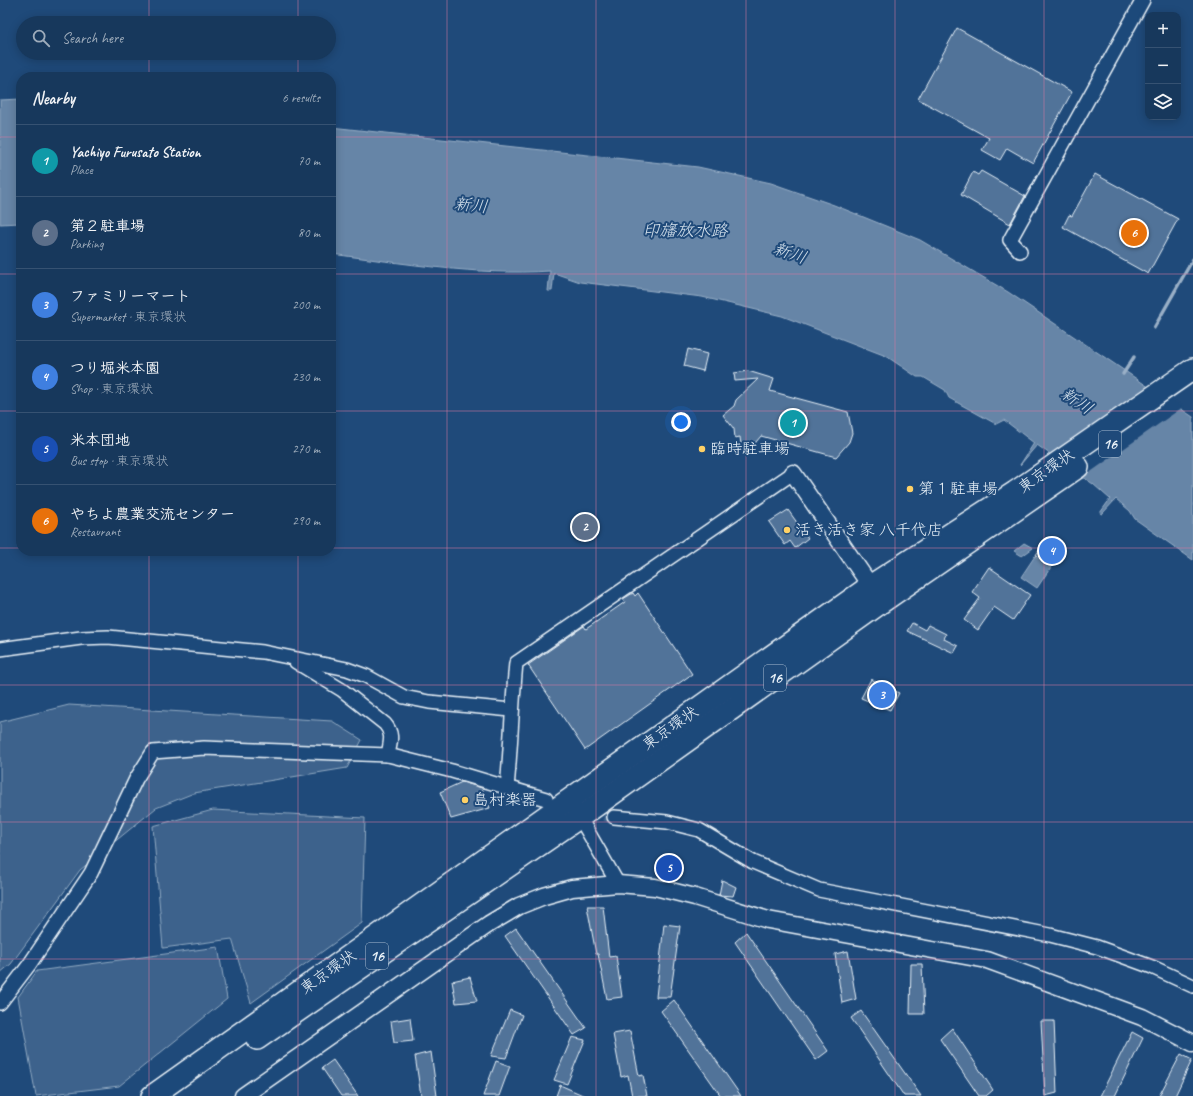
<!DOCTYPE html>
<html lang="en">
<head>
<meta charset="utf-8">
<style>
  :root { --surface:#17385c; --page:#203f62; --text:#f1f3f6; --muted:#9eacbb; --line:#365272; --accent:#8c9099 }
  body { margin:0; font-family:Caveat,"Klee One",sans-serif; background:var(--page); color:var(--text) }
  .controls { position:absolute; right:12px; top:12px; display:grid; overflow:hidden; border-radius:8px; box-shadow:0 2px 10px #0003 }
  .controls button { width:36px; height:36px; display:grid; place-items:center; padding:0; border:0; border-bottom:1px solid var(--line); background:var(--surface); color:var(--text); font:20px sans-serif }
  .you { position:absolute; left:681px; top:422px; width:14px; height:14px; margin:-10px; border:3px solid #fff; border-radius:50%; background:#1a73e8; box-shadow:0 0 0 6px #1a73e833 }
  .badge { display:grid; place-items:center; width:26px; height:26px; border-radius:50%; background:var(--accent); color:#fff; font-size:13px; font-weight:700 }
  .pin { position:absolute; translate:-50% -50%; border:2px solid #fff; box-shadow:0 1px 4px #0006 }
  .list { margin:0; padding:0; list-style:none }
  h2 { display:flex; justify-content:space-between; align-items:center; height:52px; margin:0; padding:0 16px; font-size:17px }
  h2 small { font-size:13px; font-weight:400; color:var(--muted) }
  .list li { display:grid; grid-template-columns:26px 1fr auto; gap:12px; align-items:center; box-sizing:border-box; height:72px; padding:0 16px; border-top:1px solid var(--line) }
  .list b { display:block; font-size:15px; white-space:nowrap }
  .list p { margin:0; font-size:13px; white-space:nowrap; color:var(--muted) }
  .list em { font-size:13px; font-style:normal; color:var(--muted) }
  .icon { flex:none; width:22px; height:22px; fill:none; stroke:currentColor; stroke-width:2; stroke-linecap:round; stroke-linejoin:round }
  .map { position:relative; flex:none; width:1193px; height:1096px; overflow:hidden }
  .search { position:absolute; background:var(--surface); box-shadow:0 2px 10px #0003; left:16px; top:16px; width:320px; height:44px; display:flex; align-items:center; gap:10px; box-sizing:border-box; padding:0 14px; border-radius:22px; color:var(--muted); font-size:15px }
  .panel { position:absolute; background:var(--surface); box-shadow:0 2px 10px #0003; left:16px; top:72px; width:320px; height:484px; border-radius:16px }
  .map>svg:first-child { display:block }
  .green { fill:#3c628c; stroke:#92aac2 }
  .water { fill:#6685a7; stroke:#9ab0c7 }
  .pier { fill:#1f4a7a }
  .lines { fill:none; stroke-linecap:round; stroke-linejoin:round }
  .stream { stroke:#9ab0c7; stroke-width:3.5 }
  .building { fill:#517399; stroke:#e8f1f8 }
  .minor-tunnel { stroke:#3d638d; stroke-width:13; stroke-dasharray:13 6; stroke-linecap:butt }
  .minor-casing { stroke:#e8f1f8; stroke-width:16 }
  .tertiary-casing { stroke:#e8f1f8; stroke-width:19 }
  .trunk-casing { stroke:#e8f1f8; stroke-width:24 }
  .minor { stroke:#1f4a7a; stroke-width:13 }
  .tertiary { stroke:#1f4a7a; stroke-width:16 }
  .trunk { stroke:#1f4a7a; stroke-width:21 }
  .grid { fill:none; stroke:#d37aa2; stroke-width:1; stroke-opacity:0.55 }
  .poi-dot { fill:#ffd166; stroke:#1f4a7a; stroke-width:1.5 }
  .labels { text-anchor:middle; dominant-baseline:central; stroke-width:4; stroke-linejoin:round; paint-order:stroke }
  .shield { fill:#1f4a7a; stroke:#acbfd2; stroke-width:1 }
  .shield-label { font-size:15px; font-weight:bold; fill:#e8f1f8 }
  .poi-label { font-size:16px; fill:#e8f1f8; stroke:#1f4a7a; text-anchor:start }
  .street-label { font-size:16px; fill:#e8f1f8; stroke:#1f4a7a }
  .water-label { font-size:17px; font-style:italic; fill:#d4e1ec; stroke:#1f4a7a }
</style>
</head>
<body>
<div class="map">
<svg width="1193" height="1096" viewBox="0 0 1193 1096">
  <rect width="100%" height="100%" fill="#1f4a7a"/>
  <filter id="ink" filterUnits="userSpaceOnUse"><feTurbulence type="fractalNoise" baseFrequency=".025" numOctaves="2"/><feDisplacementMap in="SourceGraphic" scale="8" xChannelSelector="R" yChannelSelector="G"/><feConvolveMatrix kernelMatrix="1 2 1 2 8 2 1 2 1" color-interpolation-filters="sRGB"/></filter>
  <g filter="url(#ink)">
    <!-- green -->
    <g class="green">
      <path d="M69,705L332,721L362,740L347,768L194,793L156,808L80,870L11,964L0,973V722Z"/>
      <path d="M213,810L365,818L362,923L251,1003L232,939L163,948L153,826Z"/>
      <path d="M218,947L227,999L119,1086L36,1096L18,997L37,971Z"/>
    </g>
    <!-- water -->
    <g class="water">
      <path d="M21,99V223L0,224V100Z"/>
      <path d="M331,127L698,167L771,183L834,205L920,240L1008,292L1193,417V560L1135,519L1130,511L1116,499L1102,514L1100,513L1110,499L1093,484L1037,445L1020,465L1034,443L1004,420L996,424L949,398L945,390L923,377H917L886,356L782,316L702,297L580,282L554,273L552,291H548L550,271C477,276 403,263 331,254Z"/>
      <path d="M1024,543L1033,548L1022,556L1014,551Z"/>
      <path d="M1035,556L1051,567L1037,588L1021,577Z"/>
    </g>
    <!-- pier -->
    <path class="pier" d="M1150,385L1183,407L1082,478L1049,456Z"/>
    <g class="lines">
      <!-- stream -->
      <g class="stream">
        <path d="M1154,328L1193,259"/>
        <path d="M1123,374L1134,357"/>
      </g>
    </g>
    <!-- building -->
    <g class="building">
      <path d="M957,28L1072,92L1033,163L1007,148L1000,160L982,150L989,138L918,99Z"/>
      <path d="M981,171L1025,196L1010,224L961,195L973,172L978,175Z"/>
      <path d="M1095,174L1178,219L1148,274L1063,227L1069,215L1072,216Z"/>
      <path d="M688,349L707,354L703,371L684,366Z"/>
      <path d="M748,371L774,379L770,391L848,412L852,433L849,442L836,457L761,436L751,448L741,445L740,437L735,438L734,429L723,415L734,406L736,400L758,379L735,381L734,373Z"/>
      <path d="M788,510L808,538L795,548L790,541L785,545L769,522Z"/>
      <path d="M1042,545L1057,555L1051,565L1036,555Z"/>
      <path d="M989,567L1030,595L1013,620L994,607L978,630L964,620L980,598L972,592Z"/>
      <path d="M633,593L635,596L638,593L692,674L585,750L528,665L584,626L586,629L625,602L623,599Z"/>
      <path d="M912,623L925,630L928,625L946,634L944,639L958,646L954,653L907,631Z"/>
      <path d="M871,679L899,693L890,710L861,698Z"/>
      <path d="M462,782L482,788L490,808L451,819L440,792Z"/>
      <path d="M722,880L736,887L733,896L719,895Z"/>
      <path d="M587,906H603L609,957L616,956L622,997L607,999L598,954H596Z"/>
      <path d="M664,924L680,926L670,997H656Z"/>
      <path d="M516,928L586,1028L574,1035L505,936Z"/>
      <path d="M746,932L828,1051L816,1060L735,942Z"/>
      <path d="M848,951L856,999L842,1003L835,954Z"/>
      <path d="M911,964H922L924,1014H910Z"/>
      <path d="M470,977L477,1001L456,1003L452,981Z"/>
      <path d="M674,1000L741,1096H721L661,1011Z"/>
      <path d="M510,1010L522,1015L506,1058L491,1056Z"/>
      <path d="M861,1011L921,1096H904L851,1018Z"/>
      <path d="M410,1018L413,1041L394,1043L391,1021Z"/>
      <path d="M1041,1021H1054L1057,1093L1045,1096Z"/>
      <path d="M952,1028L993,1090L986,1096H979L940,1039Z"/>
      <path d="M630,1031L639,1076L643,1075L647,1096H632L628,1075L621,1077L613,1034Z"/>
      <path d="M1132,1032L1143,1038L1115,1096H1100Z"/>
      <path d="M572,1037L585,1040L567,1084L554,1080Z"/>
      <path d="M431,1052L437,1096H421L415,1056Z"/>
      <path d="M1181,1054L1192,1060L1175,1096H1159Z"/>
      <path d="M333,1060L358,1096H341L322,1068Z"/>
      <path d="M496,1061L510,1066L499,1096H483Z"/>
      <path d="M560,1085L585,1096H556Z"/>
    </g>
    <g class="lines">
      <!-- minor-tunnel -->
      <path class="minor-tunnel" d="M586,809L614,817"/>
      <defs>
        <g id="minor">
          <path d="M1020,251L1010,240L1143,0"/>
          <path d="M0,649L81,638L108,637L263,652L347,669L366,676L404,697L429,702L511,710"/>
          <path d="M296,662L342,690L385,724C394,734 390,743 388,755"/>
          <path d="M507,788C511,746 512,704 516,663L793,473"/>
          <path d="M576,811L618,884"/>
          <path d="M614,817L667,822L699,830L753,862L819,890L1050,935L1097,947L1152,967L1193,986"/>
          <path d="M0,1003L29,965L91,873L136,779L153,752L204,748L388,755L452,771L546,799"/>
        </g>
        <g id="tertiary">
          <path d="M793,473L876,594"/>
          <path d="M243,1096L489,924L519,906L544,896L572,888L618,884L655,887L695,897L768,920L987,960L1142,1017L1193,1043"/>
        </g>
        <g id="trunk">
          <path d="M257,1039L580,817L882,602L1078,467"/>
          <path d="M152,1096L870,586L1015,492L1193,369"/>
        </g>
      </defs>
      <!-- minor casing -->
      <use href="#minor" class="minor-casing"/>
      <!-- tertiary casing -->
      <use href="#tertiary" class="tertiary-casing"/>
      <!-- trunk casing -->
      <use href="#trunk" class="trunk-casing"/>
      <!-- minor -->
      <use href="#minor" class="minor"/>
      <!-- tertiary -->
      <use href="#tertiary" class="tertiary"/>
      <!-- trunk -->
      <use href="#trunk" class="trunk"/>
    </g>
  </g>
  <!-- grid -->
  <path class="grid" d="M149,0V23M298,0V23M447,0V1096M596,0V1096M746,0V1096M895,0V1096M1044,0V1096M149,53V77M298,53V77M0,137H21M331,137H1193M0,274H21M331,274H1193M0,411H21M331,411H1193M0,548H21M331,548H1193M149,551V1096M298,551V1096M0,685H1193M0,822H1193M0,959H1193"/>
  <!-- markers -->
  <g class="poi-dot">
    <circle cx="702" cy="449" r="4"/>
    <circle cx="910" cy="489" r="4"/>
    <circle cx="787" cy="530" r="4"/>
    <circle cx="465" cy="800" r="4"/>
  </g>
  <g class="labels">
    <!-- shield labels -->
    <g class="shield">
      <rect x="1099" y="431" width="22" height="26" rx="3"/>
      <rect x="764" y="665" width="22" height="26" rx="3"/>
      <rect x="366" y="943" width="22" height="26" rx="3"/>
    </g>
    <g class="shield-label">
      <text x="1110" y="444">16</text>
      <text x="775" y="678">16</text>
      <text x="377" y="956">16</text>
    </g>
    <!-- poi labels -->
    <g class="poi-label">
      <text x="710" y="449">臨時駐車場</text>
      <text x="918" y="489">第１駐車場</text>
      <text x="795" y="530">活き活き家 八千代店</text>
      <text x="473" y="800">島村楽器</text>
    </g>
    <!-- street labels -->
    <g class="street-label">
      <text transform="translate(1046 471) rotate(-35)">東京環状</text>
      <text transform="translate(670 728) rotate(-35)">東京環状</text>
      <text transform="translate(328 972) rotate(-35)">東京環状</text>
    </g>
    <!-- water labels -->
    <g class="water-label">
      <text transform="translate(471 205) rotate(6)">新川</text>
      <text x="685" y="230">印旛放水路</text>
      <text transform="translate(790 253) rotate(19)">新川</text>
      <text transform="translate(1077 401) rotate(34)">新川</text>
    </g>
  </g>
</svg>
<div class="controls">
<button>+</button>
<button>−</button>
<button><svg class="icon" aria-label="layers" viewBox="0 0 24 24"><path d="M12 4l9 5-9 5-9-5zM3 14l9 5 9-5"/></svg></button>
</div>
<div class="you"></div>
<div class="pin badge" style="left:793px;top:423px;background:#0f9aa8">1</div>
<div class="pin badge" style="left:585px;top:527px;background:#5c6f8a">2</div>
<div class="pin badge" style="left:882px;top:695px;background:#3f7fe0">3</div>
<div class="pin badge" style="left:1052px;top:551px;background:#3f7fe0">4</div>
<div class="pin badge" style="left:669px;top:868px;background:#1a4fb4">5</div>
<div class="pin badge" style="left:1134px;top:233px;background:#e8710a">6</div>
<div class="search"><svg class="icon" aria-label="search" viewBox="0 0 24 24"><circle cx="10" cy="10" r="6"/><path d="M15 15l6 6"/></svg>Search here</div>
<section class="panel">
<h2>Nearby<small>6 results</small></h2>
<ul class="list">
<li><span class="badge" style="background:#0f9aa8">1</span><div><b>Yachiyo Furusato Station</b><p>Place</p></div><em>70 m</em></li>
<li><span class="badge" style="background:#5c6f8a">2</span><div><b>第２駐車場</b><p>Parking</p></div><em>80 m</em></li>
<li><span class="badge" style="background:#3f7fe0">3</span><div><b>ファミリーマート</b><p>Supermarket · 東京環状</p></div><em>200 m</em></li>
<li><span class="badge" style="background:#3f7fe0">4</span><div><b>つり堀米本園</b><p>Shop · 東京環状</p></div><em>230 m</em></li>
<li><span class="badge" style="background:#1a4fb4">5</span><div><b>米本団地</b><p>Bus stop · 東京環状</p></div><em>270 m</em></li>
<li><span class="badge" style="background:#e8710a">6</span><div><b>やちよ農業交流センター</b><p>Restaurant</p></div><em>290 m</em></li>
</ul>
</section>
</div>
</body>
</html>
